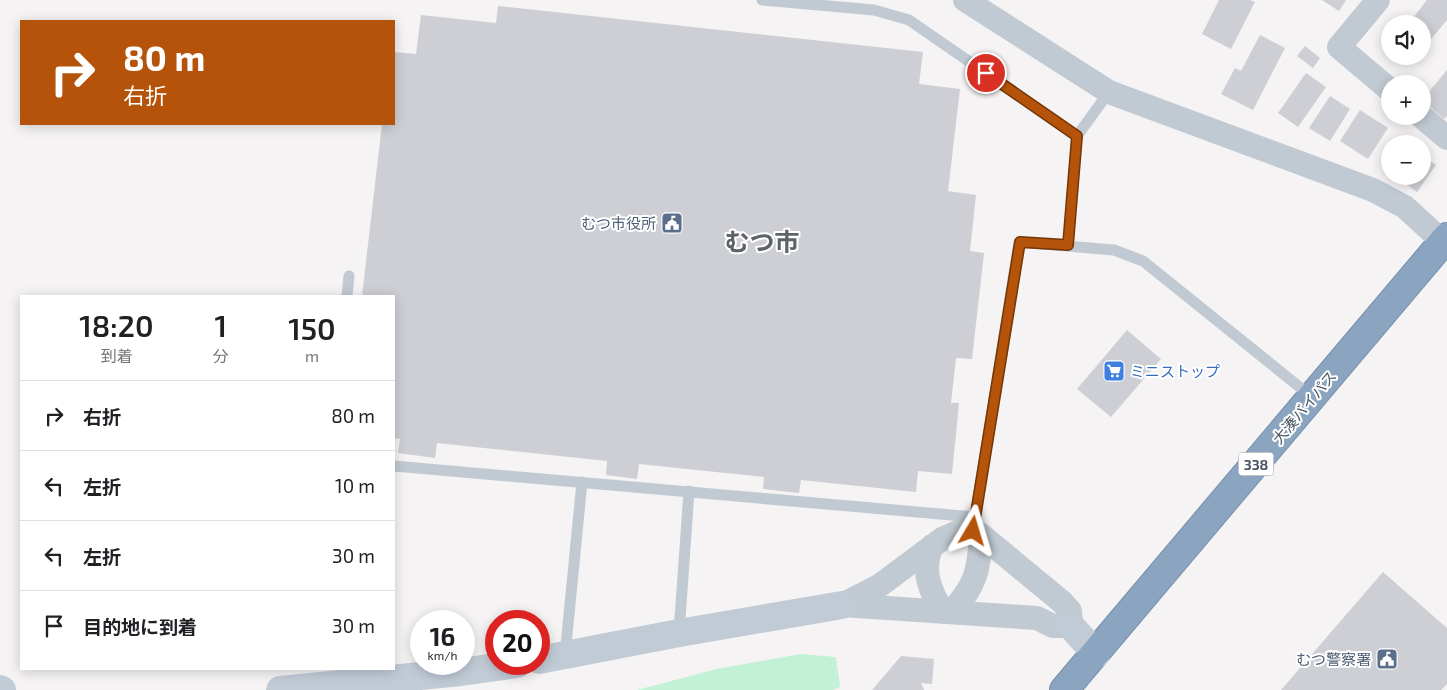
<!DOCTYPE html>
<html lang="ja">
<meta charset="utf-8">
<style>
body{margin:0;font-family:"Exo 2","Noto Sans JP",sans-serif;background:#f2f2f2;color:#202124;height:100vh;display:flex;flex-direction:column;font-size:19px;white-space:nowrap}
*{box-sizing:border-box;margin:0}
p{font-size:16px;color:#757577}
.icon{flex:none;width:28px;height:28px;fill:none;stroke:currentColor;stroke-width:2;stroke-linecap:round;stroke-linejoin:round}
.map{position:relative;flex:1;overflow:hidden}
.drawer{position:absolute;left:20px;top:295px;width:375px;height:375px;display:flex;flex-direction:column;background:#fff;border-radius:0px;box-shadow:0 2px 12px #0003}
.drawer>*{flex:none}
.top-card{position:absolute;left:20px;top:20px;width:375px;height:105px;border-radius:0px;box-shadow:0 2px 12px #0003;background:#b45309;color:#fff;overflow:hidden}
.fabs{position:absolute;left:1381px;top:15px;display:grid;gap:10px}
.fabs a{display:grid;place-items:center;width:50px;height:50px;border-radius:50%;background:#fff;box-shadow:0 2px 12px #0003;font-size:25px}
.speed{position:absolute;left:410px;top:610px;display:flex;gap:10px;font-size:25px;font-weight:700;text-align:center}
.speed>*{display:grid;place-content:center;width:65px;height:65px;border-radius:50%;background:#fff;box-shadow:0 2px 12px #0003;line-height:1}
.speed small{font-size:12px;font-weight:400}
.speed .limit{border:8px solid #d22;background:#fff;color:#111}
.pin{position:absolute;display:grid;place-items:center;width:42px;height:42px;color:#fff;margin:-21px;border:2px solid #fff;border-radius:50%;box-shadow:0 1px 5px #0007}
.me{position:absolute;width:55px;margin:-28px;rotate:7deg;stroke-linejoin:round;filter:drop-shadow(0 0 4px #0008)}
.turn{display:flex;align-items:center;gap:18px;height:105px;padding:0 20px;font-size:22px}
.turn .icon{width:65px;height:65px;stroke-width:2.5}
.turn b{display:block;font-size:35px;line-height:42px}
.eta{display:flex;justify-content:space-evenly;align-items:center;height:85px;text-align:center}
.eta b{font-size:30px;font-weight:600;line-height:35px}
ul{padding:0;list-style:none}
li{display:flex;align-items:center;gap:15px;height:70px;padding:0 20px;border-top:1px solid #e0e0e0}
li div{flex:1}
li b{display:block;font-size:19px}
li em{font-style:normal}
.map>svg:first-child{display:block}
.green{fill:#c3f1d5}
.building{fill:#cdcfd5}
.lines{fill:none;stroke-linecap:round;stroke-linejoin:round}
.highway-casing{stroke:#7690ad;stroke-width:30}
.lane{stroke:#c1cad2;stroke-width:11}
.street{stroke:#c1cad2;stroke-width:24}
.secondary{stroke:#c1cbd6;stroke-width:28}
.highway{stroke:#8ba5c1;stroke-width:28}
.route-casing{stroke:#753606;stroke-width:12}
.route{stroke:#b45309;stroke-width:9}
.labels{text-anchor:middle;dominant-baseline:central;stroke-width:4;stroke-linejoin:round;paint-order:stroke}
.shield{fill:#fff;stroke:#808990;stroke-width:1}
.shield-label{font-size:14px;font-weight:bold;fill:#4a5661}
.service-label{font-size:15px;fill:#4e5e75;stroke:#fff;text-anchor:end}
.shop-label{font-size:15px;fill:#366cbe;stroke:#fff;text-anchor:start}
.street-label{font-size:15px;fill:#4a5661;stroke:#fff}
.town-label{font-size:25px;font-weight:bold;fill:#5f6368;stroke:#fff}
</style>
<div class="map">
<svg width="1447" height="690" viewBox="0 0 1447 690">
<rect width="100%" height="100%" fill="#f5f3f3"/>
<path class="green" d="M801,654L836,657L840,687L833,690H637L717,669Z"/>
<path class="building" d="M1219,0H1250L1255,2L1231,49L1202,34Z
M1322,0H1346L1339,11Z
M1427,0H1447V20L1422,50V24H1408Z
M498,6L923,52L919,84L960,89L948,191L976,195L970,251L984,253L972,359L956,358L951,403H959L952,474L918,471L916,492L801,480L799,493L763,489L764,477L639,464L637,479L606,475L607,461L437,443L435,458L398,453L400,439L394,438V296H362L382,124H394V52L416,54L421,15L496,23Z
M1260,35L1285,48L1253,110L1221,94L1235,68L1241,71Z
M1305,46L1320,58L1313,68L1297,56Z
M1447,70V116L1444,119L1422,100Z
M1306,73L1326,87L1298,127L1278,113Z
M1330,96L1350,109L1330,141L1309,128Z
M1360,110L1388,128L1368,159L1340,141Z
M1422,156L1436,165L1417,192L1395,176H1422Z
M1127,330L1161,359L1111,417L1077,389Z
M1383,572L1447,628V684L1441,690H1281Z
M901,656L934,659L932,684L921,683L924,690H872Z"/>
<g class="lines">
<g class="highway-casing">
<path id="highway" d="M1064,690L1447,237"/>
</g>
<path class="lane" d="M762,0L874,10L909,20L1077,136
M1068,245L1077,136L1109,92
M347,296L349,276
M394,466L974,517
M973,531L1019,242L1114,250L1143,261L1312,397
M679,633L689,491
M565,655L582,482"/>
<path class="street" d="M965,0L1109,92L1373,190L1405,207L1443,242
M1378,0L1339,47L1390,90
M1421,116L1447,138
M973,531L981,535L1062,602L1070,611L1071,626H1053L1037,618L842,605L879,586L942,539L958,532Z
M932,546C921,570 930,592 943,612
M951,612C976,586 979,570 981,535"/>
<path class="secondary" d="M1071,626L1096,654
M539,660L679,633L842,605
M0,689L2,690
M280,690L461,672L517,664"/>
<use href="#highway" class="highway"/>
</g>
<g class="lines">
<g class="route-casing">
<path id="route" d="M973,531L1020,242L1068,245L1077,136L986,73"/>
</g>
<use href="#route" class="route"/>
</g>
<defs>
<g id="civic-square" transform="scale(1.125)"><rect x="-9" y="-9" width="18" height="18" rx="4" fill="#5c6f8a" stroke="#fff"/><path d="M-.6-6.5H3V-4.5H.6V-3L4-1V1h2V6H-6V1h2V-1L-.6-3ZM-1.2 2.5V6h2.4V2.5Z" fill="#fff"/></g>
<g id="supermarket-square" transform="scale(1.125)"><rect x="-9" y="-9" width="18" height="18" rx="4" fill="#3f7fe0" stroke="#fff"/><path d="M-6-5.5h2.5l.6 2H6L4.5 2H-2.5L-4.4-4H-6ZM-1.5 3.2a1.3 1.3 0 1 0 .1 0ZM3 3.2a1.3 1.3 0 1 0 .1 0Z" fill="#fff"/></g>
</defs>
<g fill-rule="evenodd">
<use href="#civic-square" x="672" y="223"/>
<use href="#supermarket-square" x="1114" y="371"/>
<use href="#civic-square" x="1387" y="659"/>
</g>
<g class="labels">
<rect class="shield" x="1238.5" y="452.5" width="35" height="23" rx="4"/>
<g class="shield-label">
<text x="1256" y="464">338</text>
</g>
<g class="service-label">
<text x="656" y="223">むつ市役所</text>
<text x="1371" y="659">むつ警察署</text>
</g>
<g class="shop-label">
<text x="1130" y="371">ミニストップ</text>
</g>
<g class="street-label">
<text transform="translate(1304 407) rotate(-50)">大湊バイパス</text>
</g>
<g class="town-label">
<text x="762" y="241">むつ市</text>
</g>
</g>
</svg>
<div class="fabs">
<a><svg class="icon" aria-label="sound" viewBox="0 0 24 24"><path d="M4 9h4l5-4v14l-5-4H4zM17 9q2 3 0 6"/></svg></a>
<a>+</a>
<a>−</a>
</div>
<div class="speed"><div>16<small>km/h</small></div><div class="limit">20</div></div>
<div class="pin" style="left:986px;top:73px;background:#d93025"><svg class="icon" aria-label="arrive" viewBox="0 0 24 24"><path d="M6 21V4h12l-3 4 3 4H6"/></svg></div>
<svg class="me" style="left:973px;top:531px" viewBox="-20 -20 40 40"><path d="M0-17L14 15 0 8-14 15z" fill="#b45309" stroke="#fff" stroke-width="4"/></svg>
<div class="top-card">
<div class="turn"><svg class="icon" aria-label="right" viewBox="0 0 24 24"><path d="M7 20v-9h11M14 6l5 5-5 5"/></svg><div><b>80 m</b>右折</div></div>
</div>
<section class="drawer">
<div class="eta">
<div><b>18:20</b><p>到着</p></div>
<div><b>1</b><p>分</p></div>
<div><b>150</b><p>m</p></div>
</div>
<ul>
<li><svg class="icon" aria-label="right" viewBox="0 0 24 24"><path d="M7 20v-9h11M14 6l5 5-5 5"/></svg><div><b>右折</b></div><em>80 m</em></li>
<li><svg class="icon" aria-label="left" viewBox="0 0 24 24"><path d="M17 20v-9H6M10 6l-5 5 5 5"/></svg><div><b>左折</b></div><em>10 m</em></li>
<li><svg class="icon" aria-label="left" viewBox="0 0 24 24"><path d="M17 20v-9H6M10 6l-5 5 5 5"/></svg><div><b>左折</b></div><em>30 m</em></li>
<li><svg class="icon" aria-label="arrive" viewBox="0 0 24 24"><path d="M6 21V4h12l-3 4 3 4H6"/></svg><div><b>目的地に到着</b></div><em>30 m</em></li>
</ul>
</section>
</div>
